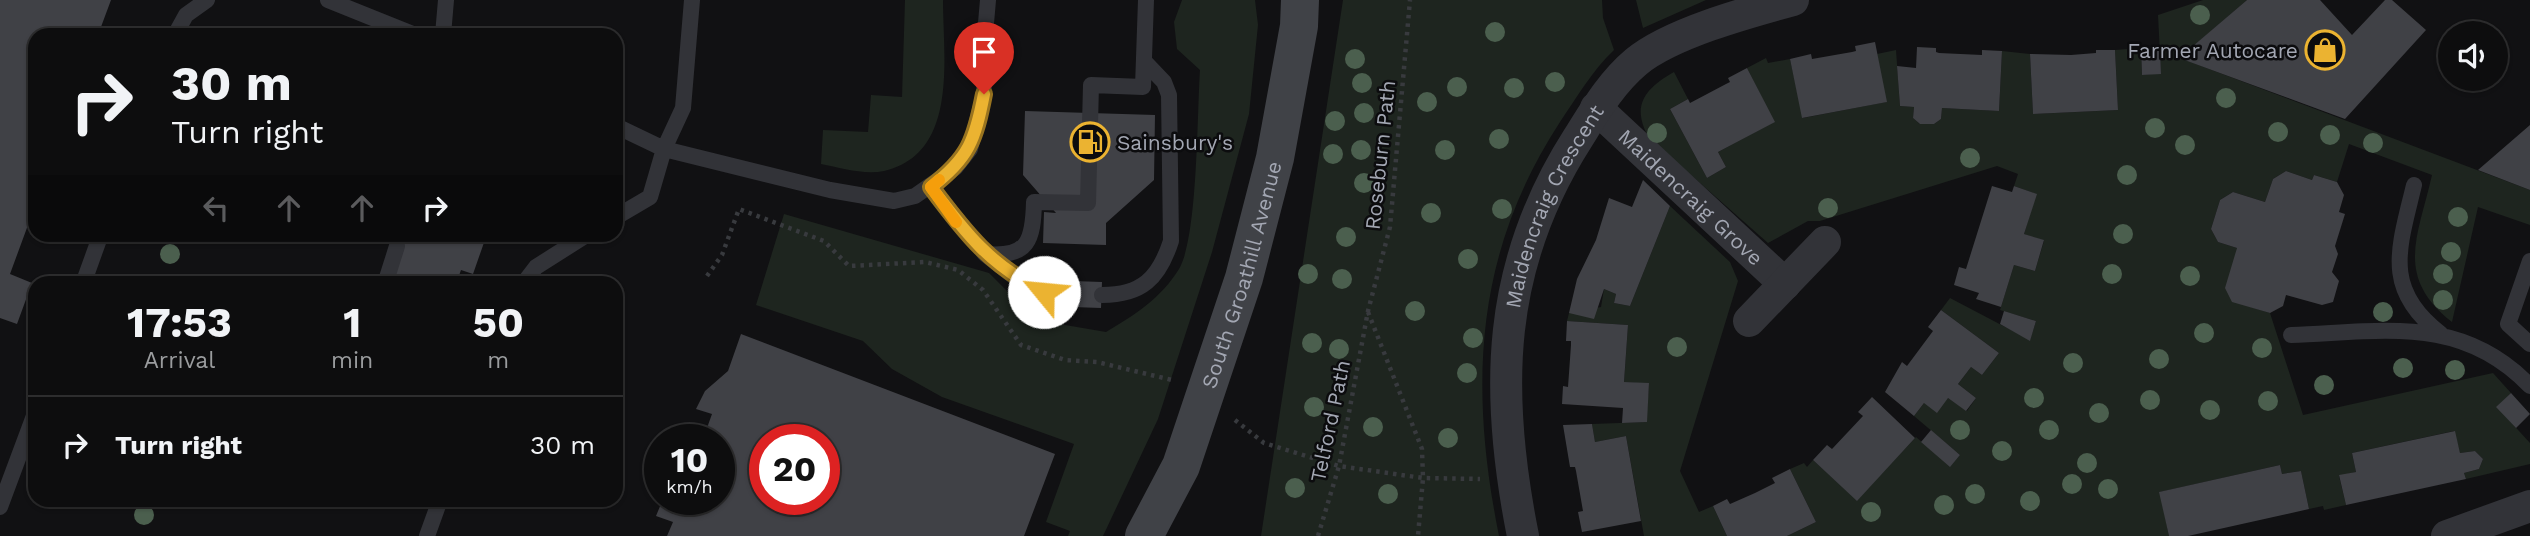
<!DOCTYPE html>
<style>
body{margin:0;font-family:"Work Sans",sans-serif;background:#1b1b1c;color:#f1f3f6;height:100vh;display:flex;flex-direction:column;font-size:26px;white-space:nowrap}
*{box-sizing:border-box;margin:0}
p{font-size:23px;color:#9a9c9e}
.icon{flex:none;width:38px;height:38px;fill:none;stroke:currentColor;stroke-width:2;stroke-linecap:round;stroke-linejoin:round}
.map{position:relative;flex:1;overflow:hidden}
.details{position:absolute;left:28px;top:276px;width:595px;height:231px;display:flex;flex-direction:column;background:#0d0d0e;border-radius:21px;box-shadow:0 2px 5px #0004,0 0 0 2px #2d2d2e}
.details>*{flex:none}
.top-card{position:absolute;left:28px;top:28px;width:595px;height:214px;border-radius:21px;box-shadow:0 2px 5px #0004,0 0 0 2px #2d2d2e;background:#0d0d0e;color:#f1f3f6;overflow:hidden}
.buttons{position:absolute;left:2438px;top:21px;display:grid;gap:14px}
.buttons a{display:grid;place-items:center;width:70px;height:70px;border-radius:50%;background:#0d0d0e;box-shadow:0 2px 5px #0004,0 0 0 2px #2d2d2e;font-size:35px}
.speed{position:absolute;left:644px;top:424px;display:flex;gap:14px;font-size:35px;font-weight:700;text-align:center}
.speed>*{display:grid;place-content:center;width:91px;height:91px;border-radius:50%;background:#0d0d0e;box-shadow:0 2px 5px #0004,0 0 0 2px #2d2d2e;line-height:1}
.speed small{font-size:18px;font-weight:400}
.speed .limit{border:10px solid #d22;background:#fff;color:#111}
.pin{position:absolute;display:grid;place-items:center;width:60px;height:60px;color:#fff;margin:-72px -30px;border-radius:50% 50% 50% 0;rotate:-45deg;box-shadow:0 0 7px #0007}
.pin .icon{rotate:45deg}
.me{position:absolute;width:77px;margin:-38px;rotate:298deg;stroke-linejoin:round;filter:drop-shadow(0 0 5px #0008)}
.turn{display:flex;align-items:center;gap:24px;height:147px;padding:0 28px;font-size:32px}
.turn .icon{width:91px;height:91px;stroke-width:2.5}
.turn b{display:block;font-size:49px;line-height:60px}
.lanes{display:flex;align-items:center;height:66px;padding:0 28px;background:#0003;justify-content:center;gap:35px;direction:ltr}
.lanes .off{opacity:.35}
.eta{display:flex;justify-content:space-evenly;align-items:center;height:119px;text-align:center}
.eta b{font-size:42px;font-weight:700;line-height:49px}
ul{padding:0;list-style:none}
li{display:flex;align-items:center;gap:21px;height:98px;padding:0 28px;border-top:2px solid #2d2d2e}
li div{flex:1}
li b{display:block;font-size:26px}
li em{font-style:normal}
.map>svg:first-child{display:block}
.green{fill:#1e251f}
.building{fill:#404146;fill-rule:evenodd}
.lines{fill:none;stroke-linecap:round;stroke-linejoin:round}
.path{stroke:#383a3e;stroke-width:4.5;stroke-dasharray:3.5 5;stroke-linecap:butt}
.lane{stroke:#323338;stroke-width:16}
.street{stroke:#323338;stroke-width:32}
.secondary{stroke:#404247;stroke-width:38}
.tree{fill:#4b5f4e}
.route-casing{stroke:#997420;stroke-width:18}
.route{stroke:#ebb331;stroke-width:12}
.slow{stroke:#f59e0b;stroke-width:12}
.labels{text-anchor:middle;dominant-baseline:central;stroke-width:5;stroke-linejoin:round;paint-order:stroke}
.poi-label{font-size:21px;fill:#a3a7b3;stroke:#0c0c0e;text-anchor:end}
.street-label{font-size:21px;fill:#a3a7b3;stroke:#0c0c0e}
</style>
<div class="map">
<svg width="2530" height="536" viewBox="0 0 2530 536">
<rect width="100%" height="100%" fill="#111113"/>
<path class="green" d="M905,0H943C943,58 959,154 884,171C864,175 841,168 821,164L823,130L868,132L871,95L902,97Z
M1182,0H1255L1258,25L1249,114L1212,252L1158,419L1103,536H1068L1070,531L1046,522L1074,444L942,397L892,369L863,341L756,305L784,214L989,273L1036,320L1106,332C1135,315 1161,298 1179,269C1198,237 1197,113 1200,70L1177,49L1174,22Z
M1343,0H1602L1603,18L1614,50C1592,71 1577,97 1560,122C1474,254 1469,386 1499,536H1261Z
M1636,0H1706L1643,28Z
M2203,0H2247L2180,58L2530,190V225L2478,207L2452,322C2394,276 2418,237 2432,175L2349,144L2337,182L2314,175L2312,180L2286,171L2273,179L2265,202L2233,192L2220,200L2211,229L2218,242L2237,248L2232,301L2270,313L2303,415L2493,373L2511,393L2497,407L2530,443V464L2466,479L2464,473L2479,469L2483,459L2475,451L2460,453L2454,431L2352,453L2356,472L2339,476L2346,505L2324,510L2323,506L2309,509L2301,471L2282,474L2280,465L2160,492L2169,536H1787L1816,522L1790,469L1804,463L1807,467L1813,460L1857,500L1916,437L1950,466L1960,455L1914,416L1924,403L1948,398L1967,411L1976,398L1958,384L1971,367L1982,375L1999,353L1941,310L1950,298L2030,340L2036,321L2000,310L2014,265L2035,271L2044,241L2024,234L2036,194L2014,186L2018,174L1997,166L1820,221H1808L1768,243L1649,138C1630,105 1646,88 1674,72L1688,99L1670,109L1707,178L1726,167L1718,152L1774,122L1747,68L1766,58L1768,63L1790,59L1803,118L1886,102L1877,54L1896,50L1900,106L1914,107L1913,118L1920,124H1934L1941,119L1942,108L1999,111L2002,51L2030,54L2033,114L2118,110L2115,50L2141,48L2142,75L2161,73L2158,15Z
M1670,206L1730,262L1738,281L1680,471L1699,512L1713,506L1727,536H1644L1626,436L1595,442L1592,424L1646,422L1649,384L1624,382L1628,325L1567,321L1569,313L1601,307L1604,289L1616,294L1614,303L1630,306Z"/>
<path class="building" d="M0,0H111L98,35H35V206L10,274L32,283L17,324L0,318Z
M2247,0H2320L2352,35L2385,0H2392L2426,30L2345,119L2179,58Z
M1875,42L1887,102L1802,118L1790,59L1811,54L1812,59L1852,52L1856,51L1855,46Z
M1917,47L1936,48V52L1939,53L1982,55V50L2002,51L1999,111L1942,108L1941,119L1934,124H1920L1913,118L1914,107L1900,106L1897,66L1916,68Z
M2160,47L2161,74L2142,75L2141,48Z
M2096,50H2115L2118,110L2033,114L2030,54L2071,55L2096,53Z
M1747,68L1775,122L1718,152L1726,167L1707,178L1670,109L1688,99L1690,103L1726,84L1730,82L1728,78Z
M1025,111L1155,115L1154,180L1106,223V245L1043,243L1044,212L1056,213L1023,175Z
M2530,125V190L2478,170Z
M2286,171L2312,180L2314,175L2337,182L2344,195L2339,212L2345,214L2335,246L2338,254L2332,272L2339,281L2333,302L2322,305L2286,295L2283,306L2270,313L2232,302L2225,288L2237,248L2218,242L2211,229L2220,200L2233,192L2265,202L2273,179Z
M1643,180L1670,206L1630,306L1614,303L1616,294L1604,289L1594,319L1569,313L1577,279L1596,240L1609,198L1632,207Z
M1992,186L2012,192L2014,186L2037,194L2024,234L2044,240L2035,271L2014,265L2001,307L1976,299L1979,293L1954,285L1959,267L1966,269Z
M388,234H487L473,274L461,270L456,284H405L393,279L404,249L386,242Z
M1044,280L1102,282L1101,308L1044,306Z
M1941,310L1999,353L1982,375L1971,367L1958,384L1976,398L1966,411L1948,398L1937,413L1924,403L1914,416L1885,392L1902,362L1907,366L1933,331L1928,327Z
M2004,311L2036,321L2030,341L2000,324Z
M1567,321L1628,325L1624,382L1649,383L1647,422L1622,423L1623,408L1562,404L1563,386L1568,387L1571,345V341H1566Z
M741,334L1055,454L1024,536H667L673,522L656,516L663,499H719V439H703L712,414L696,409L705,391L728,371ZM765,439H824V499H765Z
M2511,393L2530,414L2516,428L2496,407Z
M1872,397L1915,438L1857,501L1813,460L1827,445L1832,449L1863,416L1858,412Z
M1592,424L1595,442L1626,436L1641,521L1582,532L1578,512L1583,511L1576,471L1575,467H1570L1563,425Z
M1931,430L1960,455L1950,467L1921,442Z
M2455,431L2460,453L2475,451L2483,459L2479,469L2464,473L2466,479L2346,505L2339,475L2356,472L2352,453Z
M2280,465L2282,474L2301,471L2309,509L2188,536H2169L2159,492Z
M1790,469L1816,522L1787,536H1727L1713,506L1727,499L1730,504L1755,493L1775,483L1772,478Z"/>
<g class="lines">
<path class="path" d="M707,276L722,255L739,209L824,241L849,266L925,262L958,270L983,290L1021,345L1065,360L1097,362L1172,380
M1368,312L1422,449L1423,478L1418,536
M1235,420L1264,443L1339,466L1423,478L1480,479
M1318,536L1339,466L1368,311L1390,227L1410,0"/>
<path class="lane" d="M328,0L415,35
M175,35L186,15L207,0
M443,35L446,0
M616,126L664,149L830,190L894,201L915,196L955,168L970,149L984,94V46L988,0
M2414,185C2399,248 2382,289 2441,334
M931,187L985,254C1029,258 1033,240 1034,202L1088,203L1091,85L1143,87L1146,0
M616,217L650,197L664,149L683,108L692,0
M985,254L1017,279L1044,292
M2530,261L2508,324L2530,344
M83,284L101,234
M385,284L397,246
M523,284L536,267L588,234
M1102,295C1142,295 1159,278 1171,241L1169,95L1164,82L1144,61
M2291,335C2382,332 2461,314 2530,386
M0,507L35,413
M427,536L440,500"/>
<g class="street">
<path id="s1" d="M1596,108L1785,284"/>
<path d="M1749,321L1825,242"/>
<path id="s2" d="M1523,536C1494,391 1496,266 1578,138C1595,111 1611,83 1636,62C1671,33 1749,12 1793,0"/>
<path d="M2447,536L2530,506"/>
</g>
<path class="secondary" id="s3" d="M1144,536L1181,466L1244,278L1275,158L1299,26L1300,0"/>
</g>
<g class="tree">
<circle cx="2200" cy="15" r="10"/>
<circle cx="1495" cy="32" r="10"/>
<circle cx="1355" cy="59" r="10"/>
<circle cx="1555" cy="82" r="10"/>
<circle cx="1362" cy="83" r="10"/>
<circle cx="1457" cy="87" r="10"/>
<circle cx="1514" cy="88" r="10"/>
<circle cx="2226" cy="98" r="10"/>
<circle cx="1427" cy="102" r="10"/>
<circle cx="1364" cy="113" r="10"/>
<circle cx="1335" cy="121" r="10"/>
<circle cx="2155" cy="128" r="10"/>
<circle cx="2278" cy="132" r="10"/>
<circle cx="1657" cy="133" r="10"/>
<circle cx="2330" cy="135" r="10"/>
<circle cx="1499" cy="139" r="10"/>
<circle cx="2373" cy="143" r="10"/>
<circle cx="2185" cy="145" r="10"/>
<circle cx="1361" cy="150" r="10"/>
<circle cx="1445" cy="150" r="10"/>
<circle cx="1333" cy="154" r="10"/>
<circle cx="1970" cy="158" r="10"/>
<circle cx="2127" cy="175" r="10"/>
<circle cx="1364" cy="183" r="10"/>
<circle cx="1828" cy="208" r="10"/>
<circle cx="1502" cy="209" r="10"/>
<circle cx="1431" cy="213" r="10"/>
<circle cx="2458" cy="217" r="10"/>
<circle cx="2123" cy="234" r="10"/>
<circle cx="1346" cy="237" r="10"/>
<circle cx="2451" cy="252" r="10"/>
<circle cx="170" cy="254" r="10"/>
<circle cx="1468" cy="259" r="10"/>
<circle cx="1308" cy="274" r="10"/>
<circle cx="2112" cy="274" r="10"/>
<circle cx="2443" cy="274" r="10"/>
<circle cx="2190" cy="276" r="10"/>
<circle cx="1342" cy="279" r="10"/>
<circle cx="2443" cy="300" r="10"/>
<circle cx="1415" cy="311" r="10"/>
<circle cx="2383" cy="312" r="10"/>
<circle cx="2204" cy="333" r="10"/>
<circle cx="1473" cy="338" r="10"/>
<circle cx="1312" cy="343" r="10"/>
<circle cx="1677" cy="347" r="10"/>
<circle cx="2262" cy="348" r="10"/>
<circle cx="1339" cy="349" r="10"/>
<circle cx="2159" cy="359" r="10"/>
<circle cx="2073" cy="363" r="10"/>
<circle cx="2403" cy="368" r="10"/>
<circle cx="2455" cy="370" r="10"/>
<circle cx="1467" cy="373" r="10"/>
<circle cx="2324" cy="385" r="10"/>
<circle cx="2034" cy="398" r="10"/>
<circle cx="2150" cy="400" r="10"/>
<circle cx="2268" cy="401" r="10"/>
<circle cx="1314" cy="407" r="10"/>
<circle cx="2210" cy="410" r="10"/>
<circle cx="2099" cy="413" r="10"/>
<circle cx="1373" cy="427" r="10"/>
<circle cx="1960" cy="430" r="10"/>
<circle cx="2049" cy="430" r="10"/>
<circle cx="1448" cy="438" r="10"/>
<circle cx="2002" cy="451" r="10"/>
<circle cx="2087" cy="463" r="10"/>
<circle cx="2072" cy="484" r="10"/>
<circle cx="1295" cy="488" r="10"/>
<circle cx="2108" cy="489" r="10"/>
<circle cx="1388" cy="494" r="10"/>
<circle cx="1975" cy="494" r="10"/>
<circle cx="2030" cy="501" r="10"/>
<circle cx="1944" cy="505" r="10"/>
<circle cx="1871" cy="512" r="10"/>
<circle cx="144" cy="515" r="10"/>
</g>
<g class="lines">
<g class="route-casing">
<path id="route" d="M984,94C975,140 969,158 931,187C966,234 991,266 1044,292"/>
</g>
<use href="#route" class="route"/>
<path class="slow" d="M939,180L931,187L956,222"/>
</g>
<defs>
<g id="shop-ring" transform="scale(2.0125)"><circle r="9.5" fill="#0c0c0e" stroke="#ebb331" stroke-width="1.5"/><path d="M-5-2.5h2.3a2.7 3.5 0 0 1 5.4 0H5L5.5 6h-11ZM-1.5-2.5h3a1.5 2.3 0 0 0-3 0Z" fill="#ebb331"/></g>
<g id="fuel-ring" transform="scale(2.0125)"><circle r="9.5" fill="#0c0c0e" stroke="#ebb331" stroke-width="1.5"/><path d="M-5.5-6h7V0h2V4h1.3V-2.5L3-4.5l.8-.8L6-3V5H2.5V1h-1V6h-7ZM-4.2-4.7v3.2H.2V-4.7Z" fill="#ebb331"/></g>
</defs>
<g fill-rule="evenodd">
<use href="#shop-ring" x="2325" y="50"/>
<use href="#fuel-ring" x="1090" y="142"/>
</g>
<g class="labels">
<g class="poi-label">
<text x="2298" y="50">Farmer Autocare</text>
<text x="1117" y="142" text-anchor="start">Sainsbury's</text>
</g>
<g class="street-label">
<text transform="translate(1380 155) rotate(-84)">Roseburn Path</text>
<text stroke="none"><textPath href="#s1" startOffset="130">Maidencraig Grove</textPath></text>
<text stroke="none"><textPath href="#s2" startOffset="340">Maidencraig Crescent</textPath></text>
<text stroke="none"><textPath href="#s3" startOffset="280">South Groathill Avenue</textPath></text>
<text transform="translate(1330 421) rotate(-78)">Telford Path</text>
</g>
</g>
</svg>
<div class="buttons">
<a><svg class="icon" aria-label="sound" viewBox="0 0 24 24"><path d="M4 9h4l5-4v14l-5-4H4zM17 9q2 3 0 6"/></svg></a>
</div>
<div class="speed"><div>10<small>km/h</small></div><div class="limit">20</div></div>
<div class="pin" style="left:984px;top:94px;background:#d93025"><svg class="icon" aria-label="arrive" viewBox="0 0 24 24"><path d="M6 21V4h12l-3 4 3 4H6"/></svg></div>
<svg class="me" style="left:1044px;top:292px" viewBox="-20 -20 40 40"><circle r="19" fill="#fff"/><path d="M0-13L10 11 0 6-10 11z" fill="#ebb331"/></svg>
<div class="top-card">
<div class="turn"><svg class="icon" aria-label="right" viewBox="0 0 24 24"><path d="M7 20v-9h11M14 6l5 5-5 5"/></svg><div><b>30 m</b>Turn right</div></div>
<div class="lanes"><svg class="icon off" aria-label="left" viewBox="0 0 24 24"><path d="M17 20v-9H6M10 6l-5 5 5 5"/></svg><svg class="icon off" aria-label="ahead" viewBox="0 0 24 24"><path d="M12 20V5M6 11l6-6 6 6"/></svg><svg class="icon off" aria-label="ahead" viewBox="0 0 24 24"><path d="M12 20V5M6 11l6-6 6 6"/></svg><svg class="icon" aria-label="right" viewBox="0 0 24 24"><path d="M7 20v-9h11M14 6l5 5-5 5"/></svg></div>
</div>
<section class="details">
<div class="eta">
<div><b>17:53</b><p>Arrival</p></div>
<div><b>1</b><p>min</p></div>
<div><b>50</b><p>m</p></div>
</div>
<ul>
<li><svg class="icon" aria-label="right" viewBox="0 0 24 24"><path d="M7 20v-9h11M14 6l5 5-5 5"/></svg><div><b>Turn right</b></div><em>30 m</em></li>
</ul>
</section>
</div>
